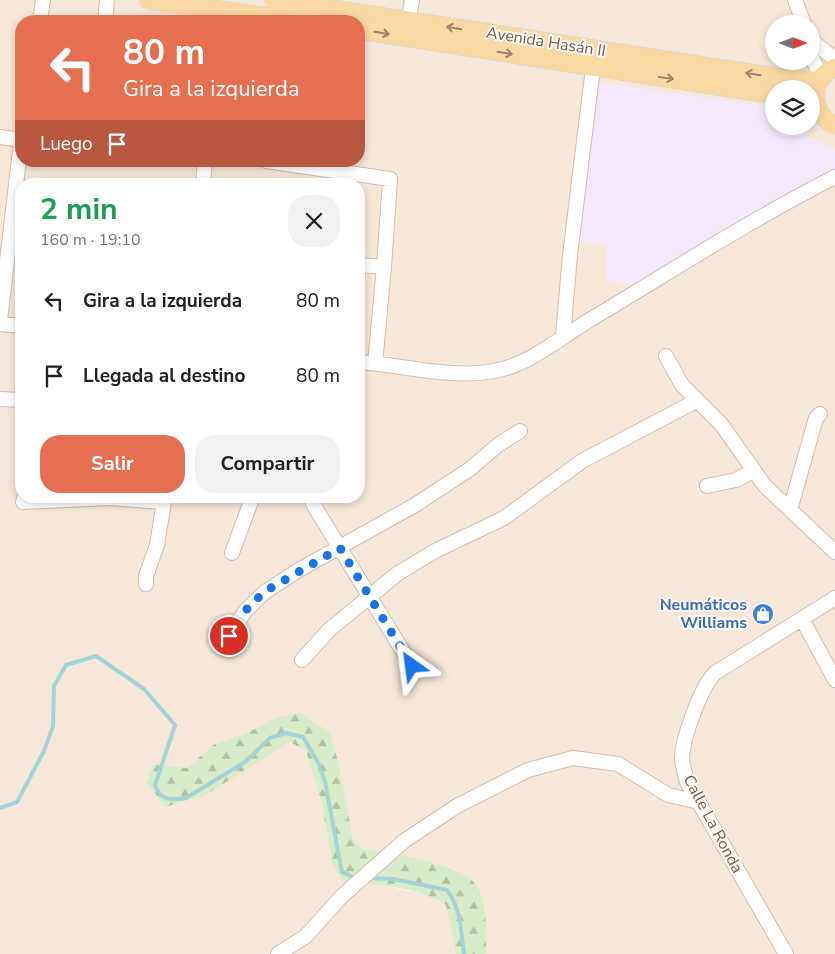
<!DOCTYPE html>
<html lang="es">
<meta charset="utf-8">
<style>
body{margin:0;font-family:"Nunito Sans",sans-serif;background:#f2f2f2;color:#202124;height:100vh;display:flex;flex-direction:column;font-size:19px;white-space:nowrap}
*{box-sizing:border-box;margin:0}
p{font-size:16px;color:#757577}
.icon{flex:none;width:28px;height:28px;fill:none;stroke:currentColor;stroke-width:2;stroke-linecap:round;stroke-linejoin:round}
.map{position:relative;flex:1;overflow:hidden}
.sheet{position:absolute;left:15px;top:178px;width:350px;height:325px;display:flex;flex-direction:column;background:#fff;border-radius:20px;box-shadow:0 2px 8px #0003}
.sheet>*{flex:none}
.banner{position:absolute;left:15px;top:15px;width:350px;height:152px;border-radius:20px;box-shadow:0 2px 8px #0003;background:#e76f51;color:#fff;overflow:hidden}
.needle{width:32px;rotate:90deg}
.controls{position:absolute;left:765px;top:15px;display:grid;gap:10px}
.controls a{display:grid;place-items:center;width:55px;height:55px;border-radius:50%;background:#fff;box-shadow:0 2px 8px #0003;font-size:25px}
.pin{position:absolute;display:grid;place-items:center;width:42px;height:42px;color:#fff;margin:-21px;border:2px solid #fff;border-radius:50%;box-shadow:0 1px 5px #0007}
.me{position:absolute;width:55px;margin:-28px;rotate:329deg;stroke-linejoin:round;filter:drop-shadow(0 0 4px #0008)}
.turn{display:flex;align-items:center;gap:18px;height:105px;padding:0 25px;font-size:22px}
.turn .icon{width:65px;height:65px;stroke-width:2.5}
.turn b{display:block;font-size:35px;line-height:42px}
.then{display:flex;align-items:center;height:48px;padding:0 25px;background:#0003;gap:10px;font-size:19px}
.round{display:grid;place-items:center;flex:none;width:52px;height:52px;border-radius:20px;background:#f2f2f2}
.summary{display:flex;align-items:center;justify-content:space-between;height:85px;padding:0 25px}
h1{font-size:30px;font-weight:700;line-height:38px;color:#1e9e55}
.button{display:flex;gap:10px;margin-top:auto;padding:10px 25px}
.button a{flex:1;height:58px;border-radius:20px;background:#e76f51;color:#fff;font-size:20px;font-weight:700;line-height:58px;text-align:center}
.button a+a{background:#f2f2f2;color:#202124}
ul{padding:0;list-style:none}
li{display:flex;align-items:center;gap:15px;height:75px;padding:0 25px}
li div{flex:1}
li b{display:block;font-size:19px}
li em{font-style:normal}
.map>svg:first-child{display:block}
.residential{fill:#f5e8da;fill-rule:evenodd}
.education{fill:#f3e8fa}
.forest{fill:url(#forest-firs)}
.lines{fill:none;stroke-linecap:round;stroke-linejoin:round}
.stream{stroke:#a5d3da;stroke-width:4}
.minor-casing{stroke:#d1beb0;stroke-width:16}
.major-casing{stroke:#dad1cd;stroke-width:19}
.minor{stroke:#fff;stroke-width:14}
.major{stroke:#fbd9a5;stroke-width:18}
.oneway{stroke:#a18267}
.route{stroke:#1a73e8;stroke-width:9;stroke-dasharray:0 16.2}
.labels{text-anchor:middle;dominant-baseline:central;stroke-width:4;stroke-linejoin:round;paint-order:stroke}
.street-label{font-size:16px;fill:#7a5c4d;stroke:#fffaf3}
.shop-label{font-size:16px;font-weight:bold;fill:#366cbe;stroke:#fffaf3;text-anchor:end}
</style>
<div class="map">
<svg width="835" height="954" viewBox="0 0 835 954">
<defs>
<pattern id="forest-firs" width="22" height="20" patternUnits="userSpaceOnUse" patternTransform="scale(1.25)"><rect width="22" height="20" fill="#d8ecc9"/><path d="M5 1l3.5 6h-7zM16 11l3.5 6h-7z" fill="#b4c2a5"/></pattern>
</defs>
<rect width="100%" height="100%" fill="#fdf6ec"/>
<path class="residential" d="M0,0H835V954H486V919L457,870L363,849L353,840L339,765L276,718L247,733L213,745L187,768L153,765L206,795L289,742L306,751L322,804L332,864L344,882L371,883L433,896L446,905L456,954H0ZM21,21H359V161H21ZM774,24H811V61H774ZM774,89H811V126H774ZM21,184H359V496H21Z"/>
<path class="education" d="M595,82L772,107L774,126H795L806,136L835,149V169L643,286L606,281V244L577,242Z"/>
<path class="forest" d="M300,713L330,732L339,765L353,840L363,849C390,854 463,863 477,886C488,904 486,934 486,954H456L446,905C418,887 377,884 344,882L332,864L322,804L306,751L290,742L206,795L165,807L147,782L153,764L187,768L213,745L247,733L276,718Z"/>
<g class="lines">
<path class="stream" d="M0,808L17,802L44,751L53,726L54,686L66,665L96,656L144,689L175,725L155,785C159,801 172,800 186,798L245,762L270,738L286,733L303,737L319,764L325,782L342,872L355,878
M367,878L393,879L447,890C461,908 461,932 464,954"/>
<g class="minor-casing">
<path id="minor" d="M795,0L804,24
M40,21L43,0
M105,21L107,0
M407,29L412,0
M811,40L835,59
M811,55L821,78
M0,137L21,140
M266,161L390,179L384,267
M203,184L205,161
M359,265L384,267L375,364
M0,320L21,142
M0,324L21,326
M563,336L570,255L593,68
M666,356L682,385L721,424L765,486L835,552
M359,362C402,365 451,379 494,371C530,365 562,336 593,318C673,270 752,219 835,177
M0,399L21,400
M707,486L736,480L753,471
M25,496L23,502L109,498L164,502
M313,504L412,666
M790,510L816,418L820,414
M232,553L253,496
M146,584V576L157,545L165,496
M802,619L835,680
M229,636L246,610L265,592L297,571L415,505L470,469L498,445L520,431
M302,660L329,630L397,574L435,551L504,518L582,461L696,401
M278,954L306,936L342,896L404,841L457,806L528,770L573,758L618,764L668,795L699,802
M786,954L687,782C685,774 683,767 682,759C682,739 701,687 715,673L835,598"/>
</g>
<g class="major-casing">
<path id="major" d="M149,0L297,21
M274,0L782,78L819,81
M359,30L774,95
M835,68C808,78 809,115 835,125"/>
</g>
<use href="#minor" class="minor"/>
<use href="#major" class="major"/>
</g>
<defs><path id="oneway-shaft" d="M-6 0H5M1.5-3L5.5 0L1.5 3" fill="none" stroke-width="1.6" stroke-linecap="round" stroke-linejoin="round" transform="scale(1.25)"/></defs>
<g class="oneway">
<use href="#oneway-shaft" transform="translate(454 28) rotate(-171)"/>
<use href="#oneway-shaft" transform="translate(382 33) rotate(9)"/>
<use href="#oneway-shaft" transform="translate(505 53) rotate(9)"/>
<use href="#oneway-shaft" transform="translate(753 74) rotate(-171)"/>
<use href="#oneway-shaft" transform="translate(666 78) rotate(8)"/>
</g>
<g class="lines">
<path class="route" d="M229,636L246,610L264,592L340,548L412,666"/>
</g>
<defs>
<g id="shop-disc" transform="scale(1.125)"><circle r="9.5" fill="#3f7fe0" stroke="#fffaf3"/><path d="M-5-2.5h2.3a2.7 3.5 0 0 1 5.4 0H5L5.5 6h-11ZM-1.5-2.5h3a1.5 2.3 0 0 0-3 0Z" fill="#fff"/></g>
</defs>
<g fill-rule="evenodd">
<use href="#shop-disc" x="763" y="614"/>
</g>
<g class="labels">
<g class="street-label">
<text transform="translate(546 42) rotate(9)">Avenida Hasán II</text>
<text transform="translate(713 824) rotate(62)">Calle La Ronda</text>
</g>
<g class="shop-label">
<text x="747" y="605">Neumáticos<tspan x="747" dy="18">Williams</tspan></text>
</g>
</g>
</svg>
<div class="controls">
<a><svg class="needle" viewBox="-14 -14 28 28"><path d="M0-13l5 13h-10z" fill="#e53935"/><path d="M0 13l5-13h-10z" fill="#757577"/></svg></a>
<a><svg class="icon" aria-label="layers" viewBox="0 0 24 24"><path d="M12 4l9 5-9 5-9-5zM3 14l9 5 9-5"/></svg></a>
</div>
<div class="pin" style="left:229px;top:636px;background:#d93025"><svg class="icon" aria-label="arrive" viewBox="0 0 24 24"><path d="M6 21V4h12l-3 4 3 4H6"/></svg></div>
<svg class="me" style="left:412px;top:666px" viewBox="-20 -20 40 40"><path d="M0-17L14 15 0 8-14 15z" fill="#1a73e8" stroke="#fff" stroke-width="4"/></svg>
<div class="banner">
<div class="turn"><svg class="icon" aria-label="left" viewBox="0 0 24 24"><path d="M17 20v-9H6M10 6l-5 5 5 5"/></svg><div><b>80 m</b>Gira a la izquierda</div></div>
<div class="then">Luego<svg class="icon" aria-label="arrive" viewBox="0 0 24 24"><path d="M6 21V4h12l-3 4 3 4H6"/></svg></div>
</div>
<section class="sheet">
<div class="summary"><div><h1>2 min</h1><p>160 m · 19:10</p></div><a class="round"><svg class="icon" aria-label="close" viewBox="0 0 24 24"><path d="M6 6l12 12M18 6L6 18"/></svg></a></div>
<ul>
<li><svg class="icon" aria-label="left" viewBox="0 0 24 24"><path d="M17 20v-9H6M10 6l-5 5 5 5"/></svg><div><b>Gira a la izquierda</b></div><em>80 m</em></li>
<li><svg class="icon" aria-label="arrive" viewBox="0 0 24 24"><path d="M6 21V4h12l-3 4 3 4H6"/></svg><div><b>Llegada al destino</b></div><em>80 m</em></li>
</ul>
<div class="button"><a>Salir</a><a>Compartir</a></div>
</section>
</div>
